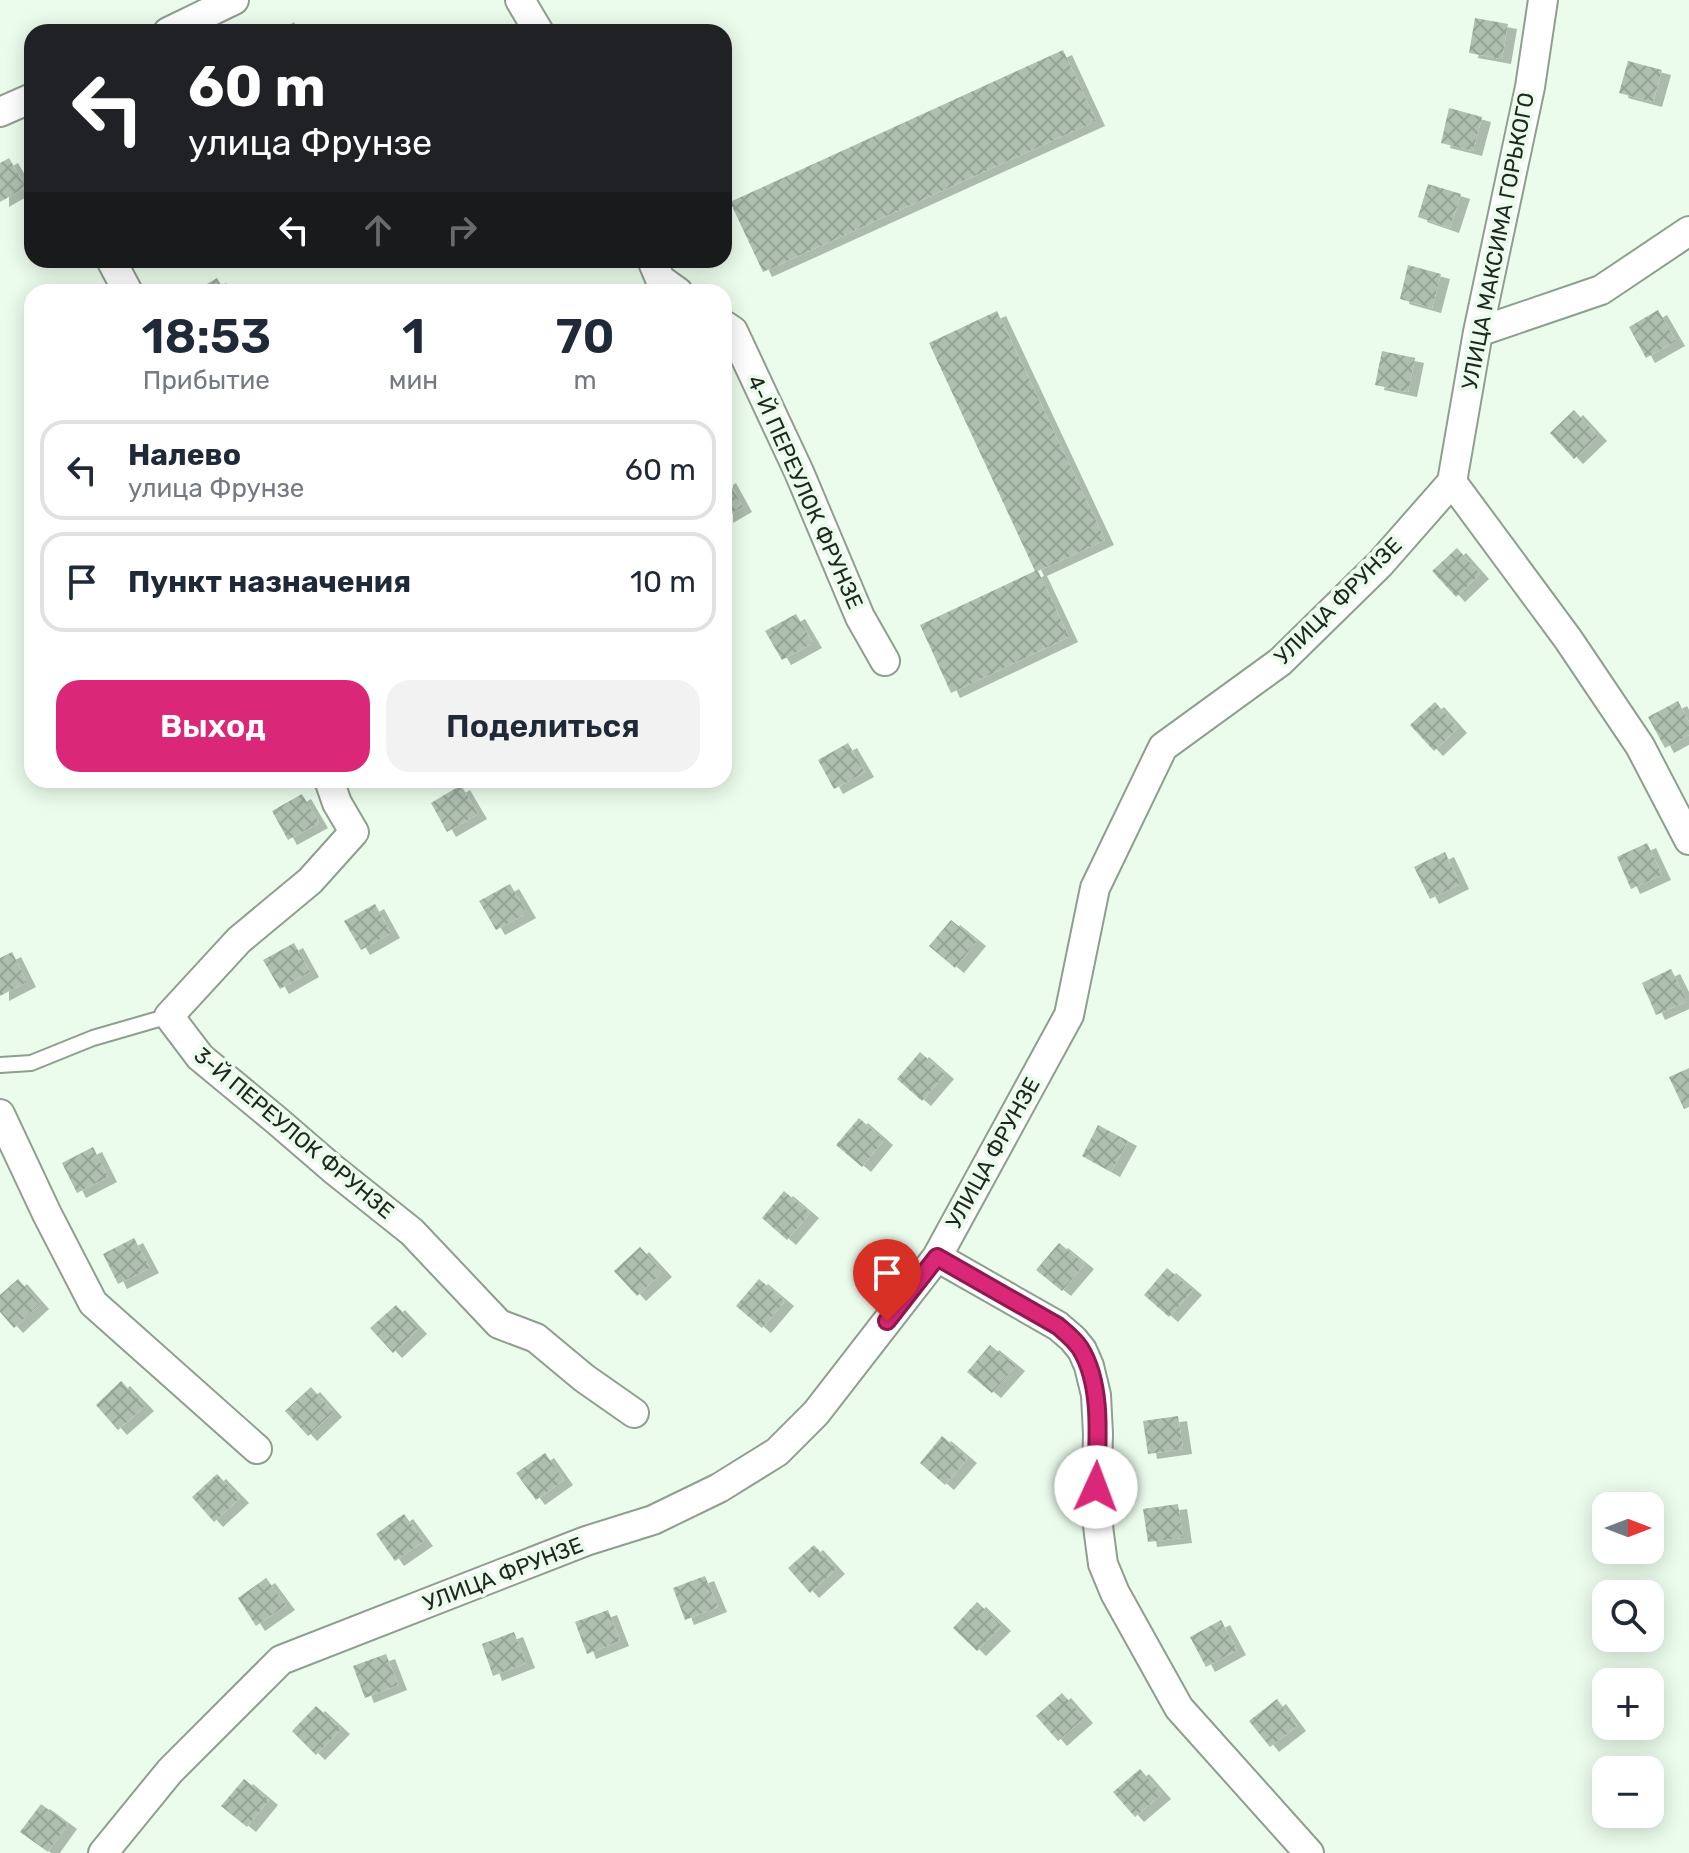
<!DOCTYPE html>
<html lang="ru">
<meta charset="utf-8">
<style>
body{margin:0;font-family:Rubik,sans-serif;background:#f2f2f3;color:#1f2937;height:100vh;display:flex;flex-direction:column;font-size:30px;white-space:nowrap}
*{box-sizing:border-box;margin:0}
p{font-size:26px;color:#747a83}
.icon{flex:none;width:44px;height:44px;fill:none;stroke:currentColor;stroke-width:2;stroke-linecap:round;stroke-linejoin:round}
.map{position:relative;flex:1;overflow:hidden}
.panel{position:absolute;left:24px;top:284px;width:708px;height:504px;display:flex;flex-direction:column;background:#fff;border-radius:24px;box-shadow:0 4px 20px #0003}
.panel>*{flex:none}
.guide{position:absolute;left:24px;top:24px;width:708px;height:244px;border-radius:24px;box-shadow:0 4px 20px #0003;background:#202124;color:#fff;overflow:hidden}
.needle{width:52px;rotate:90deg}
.buttons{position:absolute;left:1592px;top:1492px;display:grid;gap:16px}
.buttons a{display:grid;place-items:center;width:72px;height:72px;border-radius:16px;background:#fff;box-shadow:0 4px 20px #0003;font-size:40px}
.pin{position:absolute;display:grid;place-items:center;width:68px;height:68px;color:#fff;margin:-82px -34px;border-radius:50% 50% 50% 0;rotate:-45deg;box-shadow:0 0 8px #0007}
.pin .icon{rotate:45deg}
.me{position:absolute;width:88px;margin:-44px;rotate:2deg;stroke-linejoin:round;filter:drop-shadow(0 0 6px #0008)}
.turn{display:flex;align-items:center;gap:28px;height:168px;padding:0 32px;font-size:36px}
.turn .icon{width:104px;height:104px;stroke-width:2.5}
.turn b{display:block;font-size:56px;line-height:68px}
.lanes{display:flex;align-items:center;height:76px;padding:0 32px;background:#0003;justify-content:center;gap:40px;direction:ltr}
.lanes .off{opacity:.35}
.eta{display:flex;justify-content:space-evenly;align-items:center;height:136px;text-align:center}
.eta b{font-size:48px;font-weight:600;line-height:56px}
.cta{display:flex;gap:16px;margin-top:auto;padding:16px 32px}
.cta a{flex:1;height:92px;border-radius:24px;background:#db2777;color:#fff;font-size:32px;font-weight:600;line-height:92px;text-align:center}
.cta a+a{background:#f2f2f3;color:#1f2937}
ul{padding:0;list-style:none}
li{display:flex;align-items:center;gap:24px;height:100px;margin:0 16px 12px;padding:0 16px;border:4px solid #e0e1e3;border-radius:24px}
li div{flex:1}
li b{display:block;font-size:30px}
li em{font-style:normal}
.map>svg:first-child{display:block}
.building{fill:url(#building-cross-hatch);filter:url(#shadow)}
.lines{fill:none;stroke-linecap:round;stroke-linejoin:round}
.service-casing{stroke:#8e9e8f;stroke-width:18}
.minor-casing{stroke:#8e9e8f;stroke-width:32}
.service{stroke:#fff;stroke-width:14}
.minor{stroke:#fff;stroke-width:28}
.route-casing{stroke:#8e194d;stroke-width:20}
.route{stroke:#db2777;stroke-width:14}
.labels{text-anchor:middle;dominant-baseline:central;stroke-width:8;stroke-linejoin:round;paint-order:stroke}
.street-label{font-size:22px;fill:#1f251f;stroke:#ebfcec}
</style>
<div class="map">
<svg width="1689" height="1853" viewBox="0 0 1689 1853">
<defs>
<pattern id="building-cross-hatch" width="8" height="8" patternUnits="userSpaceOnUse" patternTransform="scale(2)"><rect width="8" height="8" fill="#aebfaf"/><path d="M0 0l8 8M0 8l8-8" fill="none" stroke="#95a496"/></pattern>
<filter id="shadow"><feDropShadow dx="9" dy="5" stdDeviation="0" flood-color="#0004"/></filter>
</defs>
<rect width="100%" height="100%" fill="#ebfcec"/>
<path class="building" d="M1475,18L1508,24L1502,59L1469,53Z
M294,22L299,32H276Z
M1063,50L1096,121L763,272L730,202Z
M1628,61L1662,70L1653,102L1619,93Z
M1449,108L1482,117L1473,151L1441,143Z
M9,158L26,187L0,202V163Z
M1428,184L1461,194L1450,228L1418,217Z
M1408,265L1441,274L1432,308L1400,299Z
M217,278L225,292H193Z
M1658,310L1676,341L1646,358L1629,327Z
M997,311L1105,540L1038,571L1069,637L951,693L920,625L1035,571L929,343Z
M1382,351L1415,358L1408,392L1375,385Z
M1574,410L1598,436L1574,459L1550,433Z
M727,478L743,507L724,518V480Z
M1457,548L1480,574L1456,597L1432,571Z
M796,614L813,643L782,660L765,631Z
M1678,701L1689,722V735L1665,748L1648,717Z
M1435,702L1458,728L1434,751L1410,725Z
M848,743L865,772L834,789L818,760Z
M461,785L478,814L447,832L431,803Z
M302,794L319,823L288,840L272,811Z
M1647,843L1662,875L1631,889L1617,857Z
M1445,852L1460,884L1430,899L1414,867Z
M510,884L527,913L496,930L479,901Z
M375,904L391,933L361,950L344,921Z
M951,920L977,941L955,968L929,946Z
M294,943L310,972L280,989L263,960Z
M12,952L27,982L0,996V958Z
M1671,969L1687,1001L1656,1015L1642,983Z
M920,1052L945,1074L922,1101L897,1079Z
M1689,1068V1107L1684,1109L1669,1077Z
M859,1118L884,1140L862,1167L836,1145Z
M1098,1125L1128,1141L1111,1172L1082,1156Z
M93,1147L108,1177L77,1193L62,1163Z
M784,1191L810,1213L787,1240L762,1218Z
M134,1238L150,1268L118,1284L103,1254Z
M1059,1243L1085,1264L1062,1291L1036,1270Z
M640,1247L663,1272L637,1296L614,1271Z
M1167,1268L1193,1290L1169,1317L1144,1295Z
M18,1279L40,1304L14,1328L0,1312V1295Z
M759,1279L785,1301L762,1328L736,1306Z
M396,1305L418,1329L393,1353L370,1328Z
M990,1345L1016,1366L992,1393L967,1372Z
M121,1381L145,1406L118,1430L96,1405Z
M311,1387L333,1412L308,1436L285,1411Z
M1178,1416L1183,1449L1148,1454L1143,1421Z
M942,1436L968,1458L945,1485L920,1463Z
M545,1453L564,1480L536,1500L516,1473Z
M217,1474L240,1498L214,1522L192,1497Z
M1178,1504L1183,1538L1148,1542L1143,1509Z
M404,1514L424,1541L395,1561L376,1534Z
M814,1545L836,1569L810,1593L788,1568Z
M705,1576L718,1607L685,1620L673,1588Z
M266,1578L286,1605L256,1626L238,1598Z
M977,1602L1002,1626L977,1651L953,1628Z
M608,1610L620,1641L587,1654L575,1622Z
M1221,1620L1237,1650L1206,1667L1190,1637Z
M514,1632L526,1663L493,1676L482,1644Z
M386,1654L398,1685L365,1698L353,1666Z
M1062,1693L1084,1718L1058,1741L1036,1716Z
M1277,1699L1297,1726L1270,1747L1249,1721Z
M316,1706L341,1729L316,1755L292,1731Z
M1140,1769L1162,1794L1135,1817L1113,1792Z
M244,1779L269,1800L247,1827L221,1806Z
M41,1804L68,1824L48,1852L20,1832Z"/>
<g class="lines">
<g class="service-casing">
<path id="service" d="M0,1065L31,1063L93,1038L169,1016"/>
</g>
<g class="minor-casing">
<path id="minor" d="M520,0L539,32
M168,32L234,0
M0,112L32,98
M111,260L128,292
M652,260L660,279L678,292
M724,325L733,331L799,472L860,617L885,661
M1478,332L1601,290L1689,231
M1452,482L1478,332L1530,87L1543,0
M1452,482L1568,639L1640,746L1689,840
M329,780L337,803L354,832L310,881L239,940L169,1016L200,1057L275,1119L333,1169L412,1232L499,1324L536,1338L584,1378L634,1413
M0,1114L47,1214L93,1303L257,1449
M937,1257L1058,1326L1073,1339L1082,1350L1089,1366L1096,1395L1098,1434L1096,1507L1099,1534L1103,1564L1115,1593L1179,1708L1309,1853
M103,1853L170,1771L281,1660L586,1541L653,1520L719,1488L777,1452L816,1413L937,1257L1069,1015L1095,888L1163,747L1280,662L1380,564L1452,482"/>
</g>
<use href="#service" class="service"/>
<use href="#minor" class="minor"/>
</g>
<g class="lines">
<g class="route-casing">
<path id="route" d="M887,1321L937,1257L1058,1326C1066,1333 1074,1339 1080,1348C1104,1386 1097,1445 1096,1487"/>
</g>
<use href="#route" class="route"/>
</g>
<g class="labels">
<g class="street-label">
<text transform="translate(1498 241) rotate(-79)">УЛИЦА МАКСИМА ГОРЬКОГО</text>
<text transform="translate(805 492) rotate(66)">4-Й ПЕРЕУЛОК ФРУНЗЕ</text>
<text transform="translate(1338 601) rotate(-45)">УЛИЦА ФРУНЗЕ</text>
<text transform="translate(294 1133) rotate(40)">3-Й ПЕРЕУЛОК ФРУНЗЕ</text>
<text transform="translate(993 1153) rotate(-61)">УЛИЦА ФРУНЗЕ</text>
<text transform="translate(503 1574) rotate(-21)">УЛИЦА ФРУНЗЕ</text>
</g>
</g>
</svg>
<div class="buttons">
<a><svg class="needle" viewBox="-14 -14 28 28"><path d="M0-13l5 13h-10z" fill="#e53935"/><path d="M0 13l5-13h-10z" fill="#747a83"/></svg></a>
<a><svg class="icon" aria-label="search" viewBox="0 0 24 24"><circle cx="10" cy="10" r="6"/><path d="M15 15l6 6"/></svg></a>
<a>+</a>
<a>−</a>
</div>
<div class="pin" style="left:887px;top:1321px;background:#d93025"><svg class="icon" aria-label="arrive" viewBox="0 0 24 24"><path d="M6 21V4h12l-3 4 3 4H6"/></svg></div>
<svg class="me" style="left:1096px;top:1487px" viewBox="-20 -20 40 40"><circle r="19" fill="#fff"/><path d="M0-13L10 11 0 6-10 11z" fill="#db2777"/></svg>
<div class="guide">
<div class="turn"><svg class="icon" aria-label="left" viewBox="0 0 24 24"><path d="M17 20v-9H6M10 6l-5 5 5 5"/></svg><div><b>60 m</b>улица Фрунзе</div></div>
<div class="lanes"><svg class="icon" aria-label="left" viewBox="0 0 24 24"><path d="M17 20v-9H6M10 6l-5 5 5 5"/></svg><svg class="icon off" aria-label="ahead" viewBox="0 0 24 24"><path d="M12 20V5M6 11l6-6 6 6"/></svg><svg class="icon off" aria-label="right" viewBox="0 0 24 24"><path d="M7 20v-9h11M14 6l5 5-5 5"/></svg></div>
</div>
<section class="panel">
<div class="eta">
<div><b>18:53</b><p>Прибытие</p></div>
<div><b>1</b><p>мин</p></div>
<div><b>70</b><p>m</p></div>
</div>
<ul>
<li><svg class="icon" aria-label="left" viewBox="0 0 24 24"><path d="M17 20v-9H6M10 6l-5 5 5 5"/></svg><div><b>Налево</b><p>улица Фрунзе</p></div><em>60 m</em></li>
<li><svg class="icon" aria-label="arrive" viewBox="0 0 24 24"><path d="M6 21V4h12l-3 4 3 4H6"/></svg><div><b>Пункт назначения</b></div><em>10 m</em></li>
</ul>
<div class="cta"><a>Выход</a><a>Поделиться</a></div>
</section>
</div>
